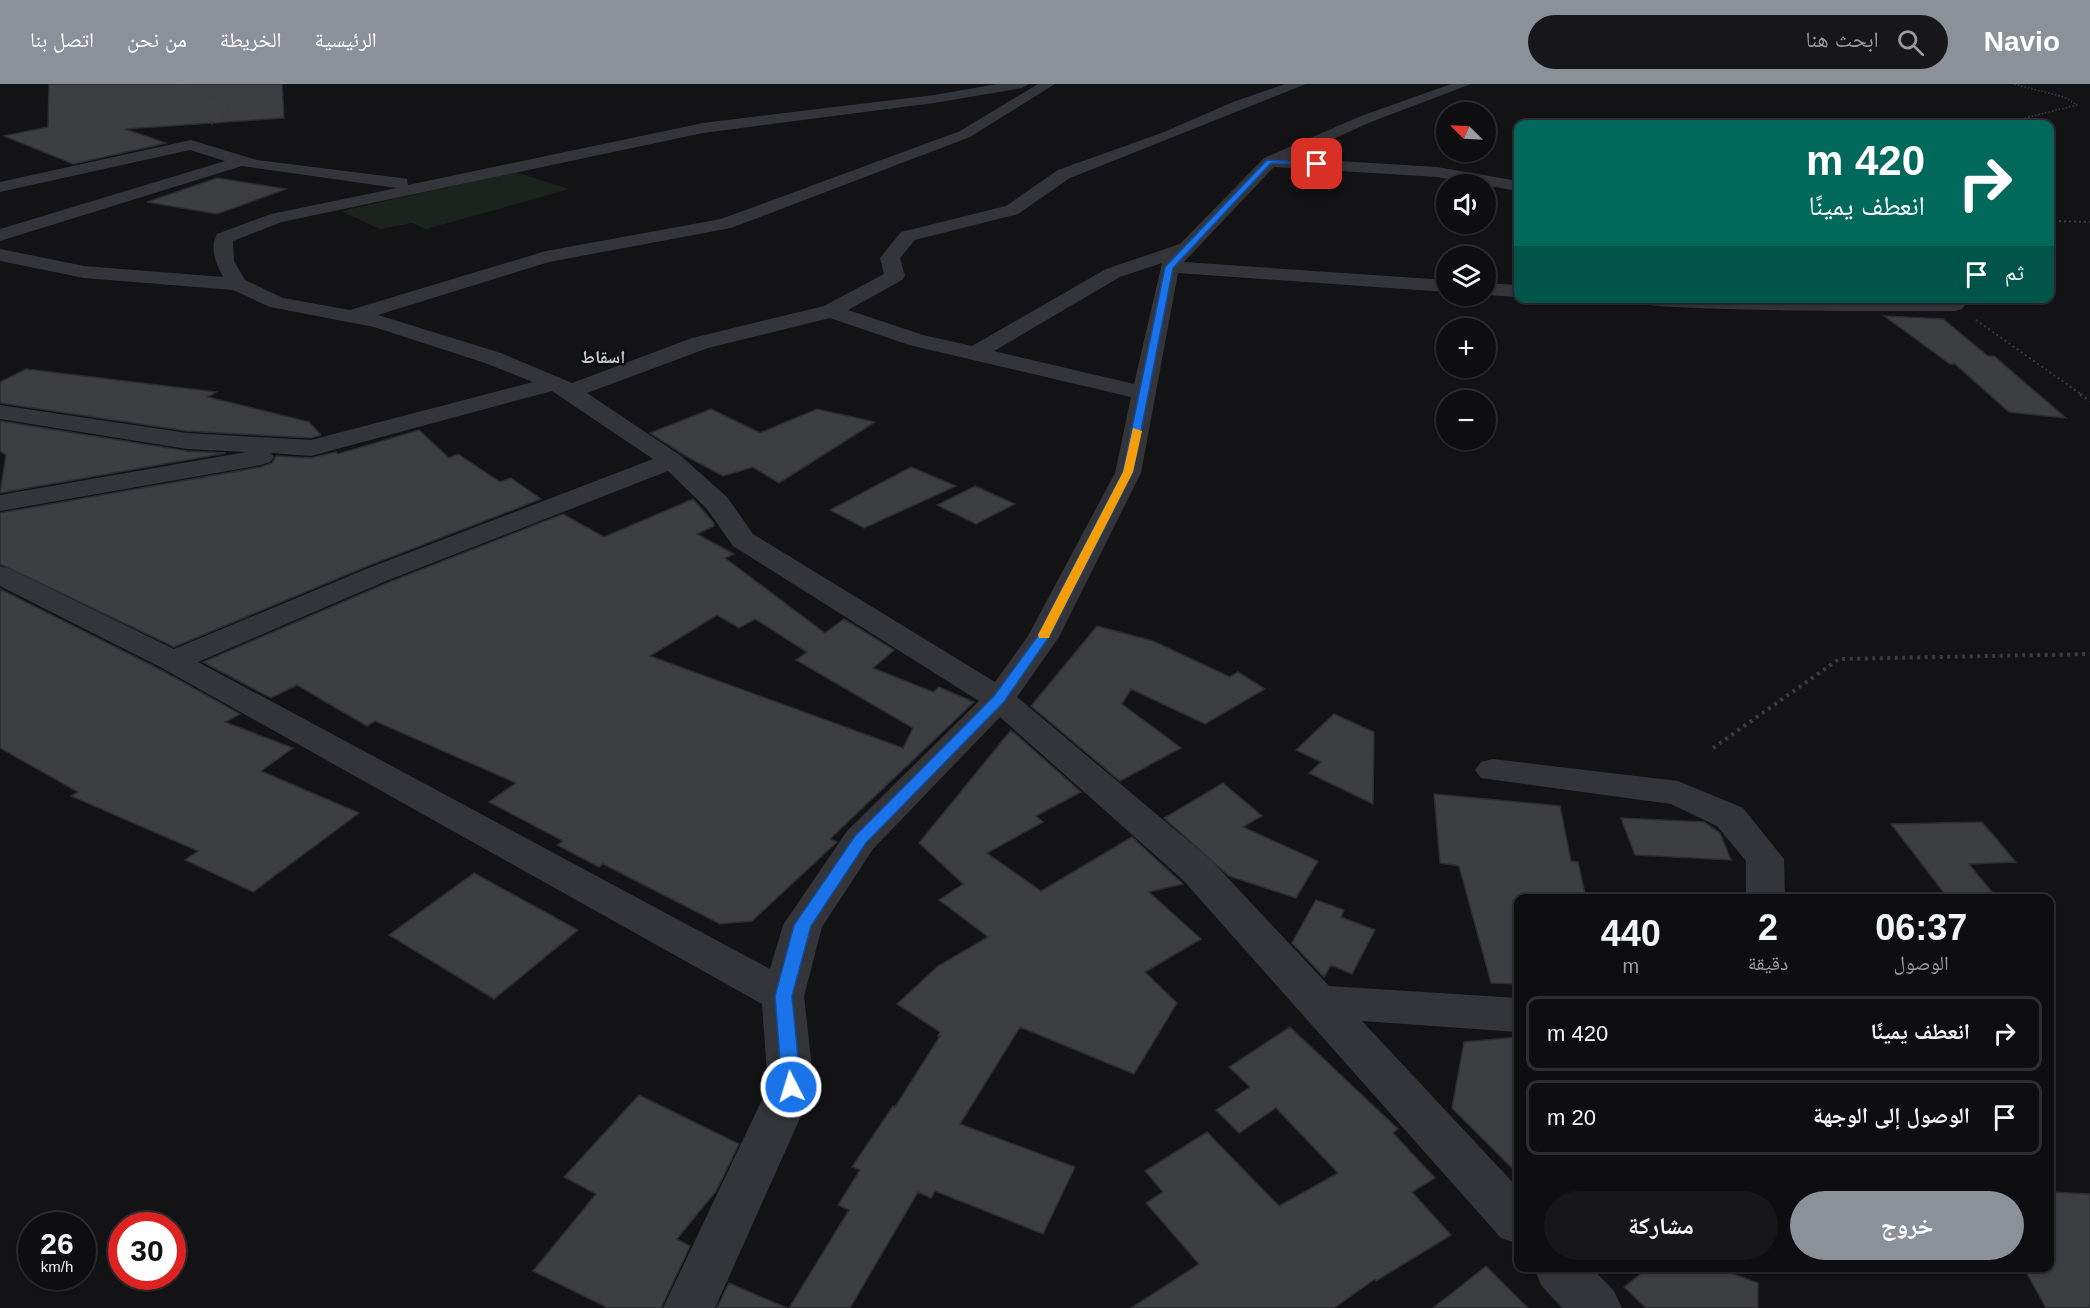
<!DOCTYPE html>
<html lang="ar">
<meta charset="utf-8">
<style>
body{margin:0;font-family:Arial,"Noto Naskh Arabic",sans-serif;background:#171719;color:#f1f3f6;direction:rtl;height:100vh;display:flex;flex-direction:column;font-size:22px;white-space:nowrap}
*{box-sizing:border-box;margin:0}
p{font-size:20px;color:#9b9c9f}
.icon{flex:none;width:33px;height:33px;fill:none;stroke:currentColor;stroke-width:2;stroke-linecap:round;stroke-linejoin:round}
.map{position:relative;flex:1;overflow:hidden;direction:ltr}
.panel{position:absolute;left:1514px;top:810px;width:540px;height:378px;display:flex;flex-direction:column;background:#0e0e10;border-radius:12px;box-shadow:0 2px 4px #0004,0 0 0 2px #2e2e30;direction:rtl}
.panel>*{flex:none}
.banner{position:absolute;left:1514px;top:36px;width:540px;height:183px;border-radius:12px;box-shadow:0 2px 4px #0004,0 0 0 2px #2e2e30;direction:rtl;background:#00695c;color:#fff;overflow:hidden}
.needle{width:39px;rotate:294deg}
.tools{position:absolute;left:1436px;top:18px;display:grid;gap:12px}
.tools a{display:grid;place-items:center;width:60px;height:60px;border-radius:50%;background:#0e0e10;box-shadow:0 2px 4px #0004,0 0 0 2px #2e2e30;font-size:30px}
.speed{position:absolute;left:18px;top:1128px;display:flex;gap:12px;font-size:30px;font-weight:700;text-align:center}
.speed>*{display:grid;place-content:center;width:78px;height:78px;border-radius:50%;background:#0e0e10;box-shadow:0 2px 4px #0004,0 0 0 2px #2e2e30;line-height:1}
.speed small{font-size:15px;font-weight:400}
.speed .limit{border:9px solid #d22;background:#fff;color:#111}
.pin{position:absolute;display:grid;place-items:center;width:51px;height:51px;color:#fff;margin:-26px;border-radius:12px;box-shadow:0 3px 9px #0006}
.me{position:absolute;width:66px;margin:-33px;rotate:355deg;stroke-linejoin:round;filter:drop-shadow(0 0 4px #0008)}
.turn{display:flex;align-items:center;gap:21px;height:126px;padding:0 30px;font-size:27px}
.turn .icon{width:78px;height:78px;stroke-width:2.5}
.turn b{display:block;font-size:42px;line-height:51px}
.then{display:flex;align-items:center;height:57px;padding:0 30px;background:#0003;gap:12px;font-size:22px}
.eta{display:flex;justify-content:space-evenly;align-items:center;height:102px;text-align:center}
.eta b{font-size:36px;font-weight:700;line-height:42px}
.button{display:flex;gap:12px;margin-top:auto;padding:12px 30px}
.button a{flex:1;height:69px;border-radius:36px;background:#8c9099;color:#fff;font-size:24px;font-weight:700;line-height:69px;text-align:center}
.button a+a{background:#171719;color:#f1f3f6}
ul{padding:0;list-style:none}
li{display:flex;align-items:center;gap:18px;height:75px;margin:0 12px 9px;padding:0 18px;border:3px solid #2e2e30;border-radius:12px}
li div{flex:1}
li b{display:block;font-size:22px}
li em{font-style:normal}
header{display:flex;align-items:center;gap:36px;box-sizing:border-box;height:84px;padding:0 30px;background:#8c9099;color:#fff}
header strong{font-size:28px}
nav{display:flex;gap:33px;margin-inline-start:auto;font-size:21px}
.search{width:420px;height:54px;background:#171719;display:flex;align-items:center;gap:15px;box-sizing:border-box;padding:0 21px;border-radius:33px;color:#9b9c9f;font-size:22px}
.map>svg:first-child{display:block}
.green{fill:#1b231c}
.building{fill:#3d3e42;stroke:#2d2d31;stroke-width:1.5;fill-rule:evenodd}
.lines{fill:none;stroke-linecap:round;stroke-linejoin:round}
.path-far3{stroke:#3a3c41;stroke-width:1.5;stroke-dasharray:1.5 2;stroke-linecap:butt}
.path-far2{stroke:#3a3c41;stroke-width:2;stroke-dasharray:2 3;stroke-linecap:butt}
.path-far1{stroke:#3a3c41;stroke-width:3;stroke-dasharray:2 4;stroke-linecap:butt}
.path{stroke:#3a3c41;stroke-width:4;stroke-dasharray:3 4.5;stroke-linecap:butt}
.minor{fill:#34353a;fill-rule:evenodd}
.route{fill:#1a73e8;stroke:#114b97;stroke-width:1.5}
.slow{fill:#f59e0b}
.labels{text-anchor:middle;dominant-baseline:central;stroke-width:5;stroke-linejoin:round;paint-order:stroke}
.far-quarter-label{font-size:18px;font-weight:bold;fill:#c6c9d2;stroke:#0e0e10}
</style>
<header>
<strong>Navio</strong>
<div class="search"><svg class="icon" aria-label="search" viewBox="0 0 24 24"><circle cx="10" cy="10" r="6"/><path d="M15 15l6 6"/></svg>ابحث هنا</div>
<nav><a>الرئيسية</a><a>الخريطة</a><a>من نحن</a><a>اتصل بنا</a></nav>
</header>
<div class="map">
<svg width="2090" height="1224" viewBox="0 0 2090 1224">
<rect width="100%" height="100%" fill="#131315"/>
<path class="green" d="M514,88L570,105L426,145L412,139L380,145L341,127Z"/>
<path class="building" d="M49,0H282L284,34L125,45L166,59L73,80L4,52L48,43Z
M217,94L286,105L217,130L147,118Z
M1884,232L1943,235L1988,272H1994L2066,334L2009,328L1955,280H1950Z
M26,285L216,308L208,313L309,338L321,351L311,354L187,347L0,319V298Z
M711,325L760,349L817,325L875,338L779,399L753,383L723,392L684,371L650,349Z
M0,337L187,367L226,369L0,409L6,371L0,367Z
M419,346L449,374L458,370L500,398L511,394L541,415L365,483L174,563L0,480V429L261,383L272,379L276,372L311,374L336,368L338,370Z
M911,383L956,402L864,444L830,426Z
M975,402L1015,420L976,440L937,421Z
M693,415L714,439V442L697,450L734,470L725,474L825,549L844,535L894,566L873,584L933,608L939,603L974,618L830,755L837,758L752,837L720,840L603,780L599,783L557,761L563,757L489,718L516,699L375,637L367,642L297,601L271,614L203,578L387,499L563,430L604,453ZM717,531L739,544L755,535L807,568L796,576L913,644L903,664L650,572Z
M0,505L161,586L240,630L225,638L293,664L261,687L359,729L253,808L185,776L198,767L71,712L78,708L0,664Z
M1097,542L1153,557L1230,593L1238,588L1265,605L1205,640L1131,605L1122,620L1181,664L1120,697L1031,622Z
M1334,630L1374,648L1373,720L1309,689L1321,678L1296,666Z
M1011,646L1081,708L1036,732L1043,738L987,769L1041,807L1132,753L1183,800L1149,808L1201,855L1145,888L1177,919L1134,990L1020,943L960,1040L1075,1083L1043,1150L935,1107L931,1114L918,1108L850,1224H789L849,1126L838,1121L860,1086L852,1083L893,1022L895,1023L940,952H938L940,948L897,920L938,882L988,853L939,816L963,800L919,759Z
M1223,699L1262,732L1243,743L1318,777L1296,814L1229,792L1164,734Z
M1434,710L1560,722L1571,777L1578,778L1586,814H1518V900L1491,899L1459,782L1440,779Z
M1621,734L1704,738L1720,749L1731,776L1635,771Z
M1982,738L2016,778L1969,780L1997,814H1948L1891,740Z
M474,789L578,846L494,915L389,851Z
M1316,816L1344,826L1341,833L1375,846L1352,890L1331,881L1324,893L1292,859Z
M1290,943L1398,1045L1393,1049L1435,1094L1412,1108L1451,1151L1376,1197L1375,1195L1334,1224H1131L1199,1180L1146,1119L1163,1108L1145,1087L1207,1048L1279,1122L1338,1089L1276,1024L1239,1049L1216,1026L1250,1003L1229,983Z
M1518,953V1090L1452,1024L1464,958Z
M639,1011L739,1060L716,1107L677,1155L690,1162L661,1224H608L533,1187L596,1110L564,1093Z
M2049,1108L2090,1110V1224H2046L2024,1184H2049Z
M1486,1182L1528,1224H1433L1471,1194Z
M1648,1184H1718L1758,1199V1224H1646L1624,1203Z
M729,1199L787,1224H717Z"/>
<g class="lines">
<path class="path-far3" d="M180,0L230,21L222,35L210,41
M2001,40L2077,21L2064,13L2013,0"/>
<path class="path-far2" d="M2049,137L2090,138
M1976,236L2082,311"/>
<path class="path-far1" d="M2080,310L2090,317"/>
<path class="path" d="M1713,664L1839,575L2090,570"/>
<path class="minor" d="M997,0H1029L1022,4L934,19L703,49L282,138L233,157L234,177L245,196L283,214L350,226L546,167L721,135L960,47L1038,0H1055L970,53L731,144L549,178L378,231L501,269L572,299L692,254L824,222L884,190L880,174L901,148L1006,122L1058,86L1164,48L1233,18L1285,0H1306L1070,94L1018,130L915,156L900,174L905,192L902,196L848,226L923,251L972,262L1106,185L1180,160L1264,74L1361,32L1451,0H1471L1371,38L1290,74L1437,83L1518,97V107L1437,93L1274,83L1184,178L1446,196V208L1178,189L1141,389L1059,553L1017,613L1211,776L1329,902L1518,914V948L1362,937L1518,1104V1160L1501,1154L1183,796L1000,633L873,765L822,843L804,912L814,1003L715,1224H663L768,1003L762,920L162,584L0,502V482L10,485L174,565L366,485L653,375L552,307L311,372L271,369L274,373L270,378L261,381L0,427V411L246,368L187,365L0,335V321L187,349L311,356L533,298L485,279L374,243L270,223L233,206L84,194L0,177V165L84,182L223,193C216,180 209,163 217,150L271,130L397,104L242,82L0,157V145L225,77L190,66L0,108V98L191,56L257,76L401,94L407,95L408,101L703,39L934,11ZM1162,179L1134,300L994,267L1120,193ZM830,234L909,261L1131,313L1115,389L1028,552L995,598L753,450L727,413L681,372L587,309L708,264ZM668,387L707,425L733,462L979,617L847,747L783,841L770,885L198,578L386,497Z
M1485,199L1518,201V213L1485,211Z
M1612,214L1955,215L1962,217L1965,221L1962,225L1955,227C1916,227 1622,229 1612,214Z
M1493,675L1678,697L1743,724L1784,775L1785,814H1746V777L1717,742L1671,720L1481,694L1475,686L1481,678Z
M1534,1184H1592L1614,1207L1622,1224H1562L1541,1201Z"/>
</g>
<path class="route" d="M1267,76L1321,80L1271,79L1173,184L1133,388L1049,553L1004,618L866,759L811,842L792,912L801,1003L798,1008L791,1011L785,1008L782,1003L775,912L794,841L855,752L994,612L1037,553L1123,388L1165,183Z"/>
<path class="slow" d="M1133,344L1142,347L1133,388L1050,551L1049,554H1039L1038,551L1123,388Z"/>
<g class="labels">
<g class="far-quarter-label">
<text x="603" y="273">اسقاط</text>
</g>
</g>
</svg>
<div class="tools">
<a><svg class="needle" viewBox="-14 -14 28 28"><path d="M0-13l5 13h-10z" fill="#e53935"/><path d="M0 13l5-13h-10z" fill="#9b9c9f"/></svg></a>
<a><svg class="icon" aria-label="sound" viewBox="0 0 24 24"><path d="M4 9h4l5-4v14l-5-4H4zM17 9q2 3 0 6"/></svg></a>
<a><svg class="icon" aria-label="layers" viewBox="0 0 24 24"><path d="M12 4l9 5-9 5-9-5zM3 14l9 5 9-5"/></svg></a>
<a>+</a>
<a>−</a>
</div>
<div class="speed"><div>26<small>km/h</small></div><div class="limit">30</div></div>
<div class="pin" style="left:1317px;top:80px;background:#d93025"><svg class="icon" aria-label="arrive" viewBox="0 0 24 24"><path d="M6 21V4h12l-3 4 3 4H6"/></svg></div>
<svg class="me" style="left:791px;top:1003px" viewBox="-20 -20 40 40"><circle r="17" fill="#1a73e8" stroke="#fff" stroke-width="3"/><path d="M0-11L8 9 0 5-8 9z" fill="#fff"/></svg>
<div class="banner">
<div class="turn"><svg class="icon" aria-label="right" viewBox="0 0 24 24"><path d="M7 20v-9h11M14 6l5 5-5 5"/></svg><div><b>420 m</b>انعطف يمينًا</div></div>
<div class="then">ثم<svg class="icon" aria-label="arrive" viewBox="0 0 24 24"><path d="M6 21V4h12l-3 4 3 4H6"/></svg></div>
</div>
<section class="panel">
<div class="eta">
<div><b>06:37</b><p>الوصول</p></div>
<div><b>2</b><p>دقيقة</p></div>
<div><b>440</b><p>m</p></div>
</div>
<ul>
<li><svg class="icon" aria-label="right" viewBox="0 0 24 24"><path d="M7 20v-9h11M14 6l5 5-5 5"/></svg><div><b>انعطف يمينًا</b></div><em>420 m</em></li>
<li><svg class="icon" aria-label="arrive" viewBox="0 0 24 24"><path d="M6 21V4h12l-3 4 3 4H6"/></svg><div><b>الوصول إلى الوجهة</b></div><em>20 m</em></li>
</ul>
<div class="button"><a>خروج</a><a>مشاركة</a></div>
</section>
</div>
